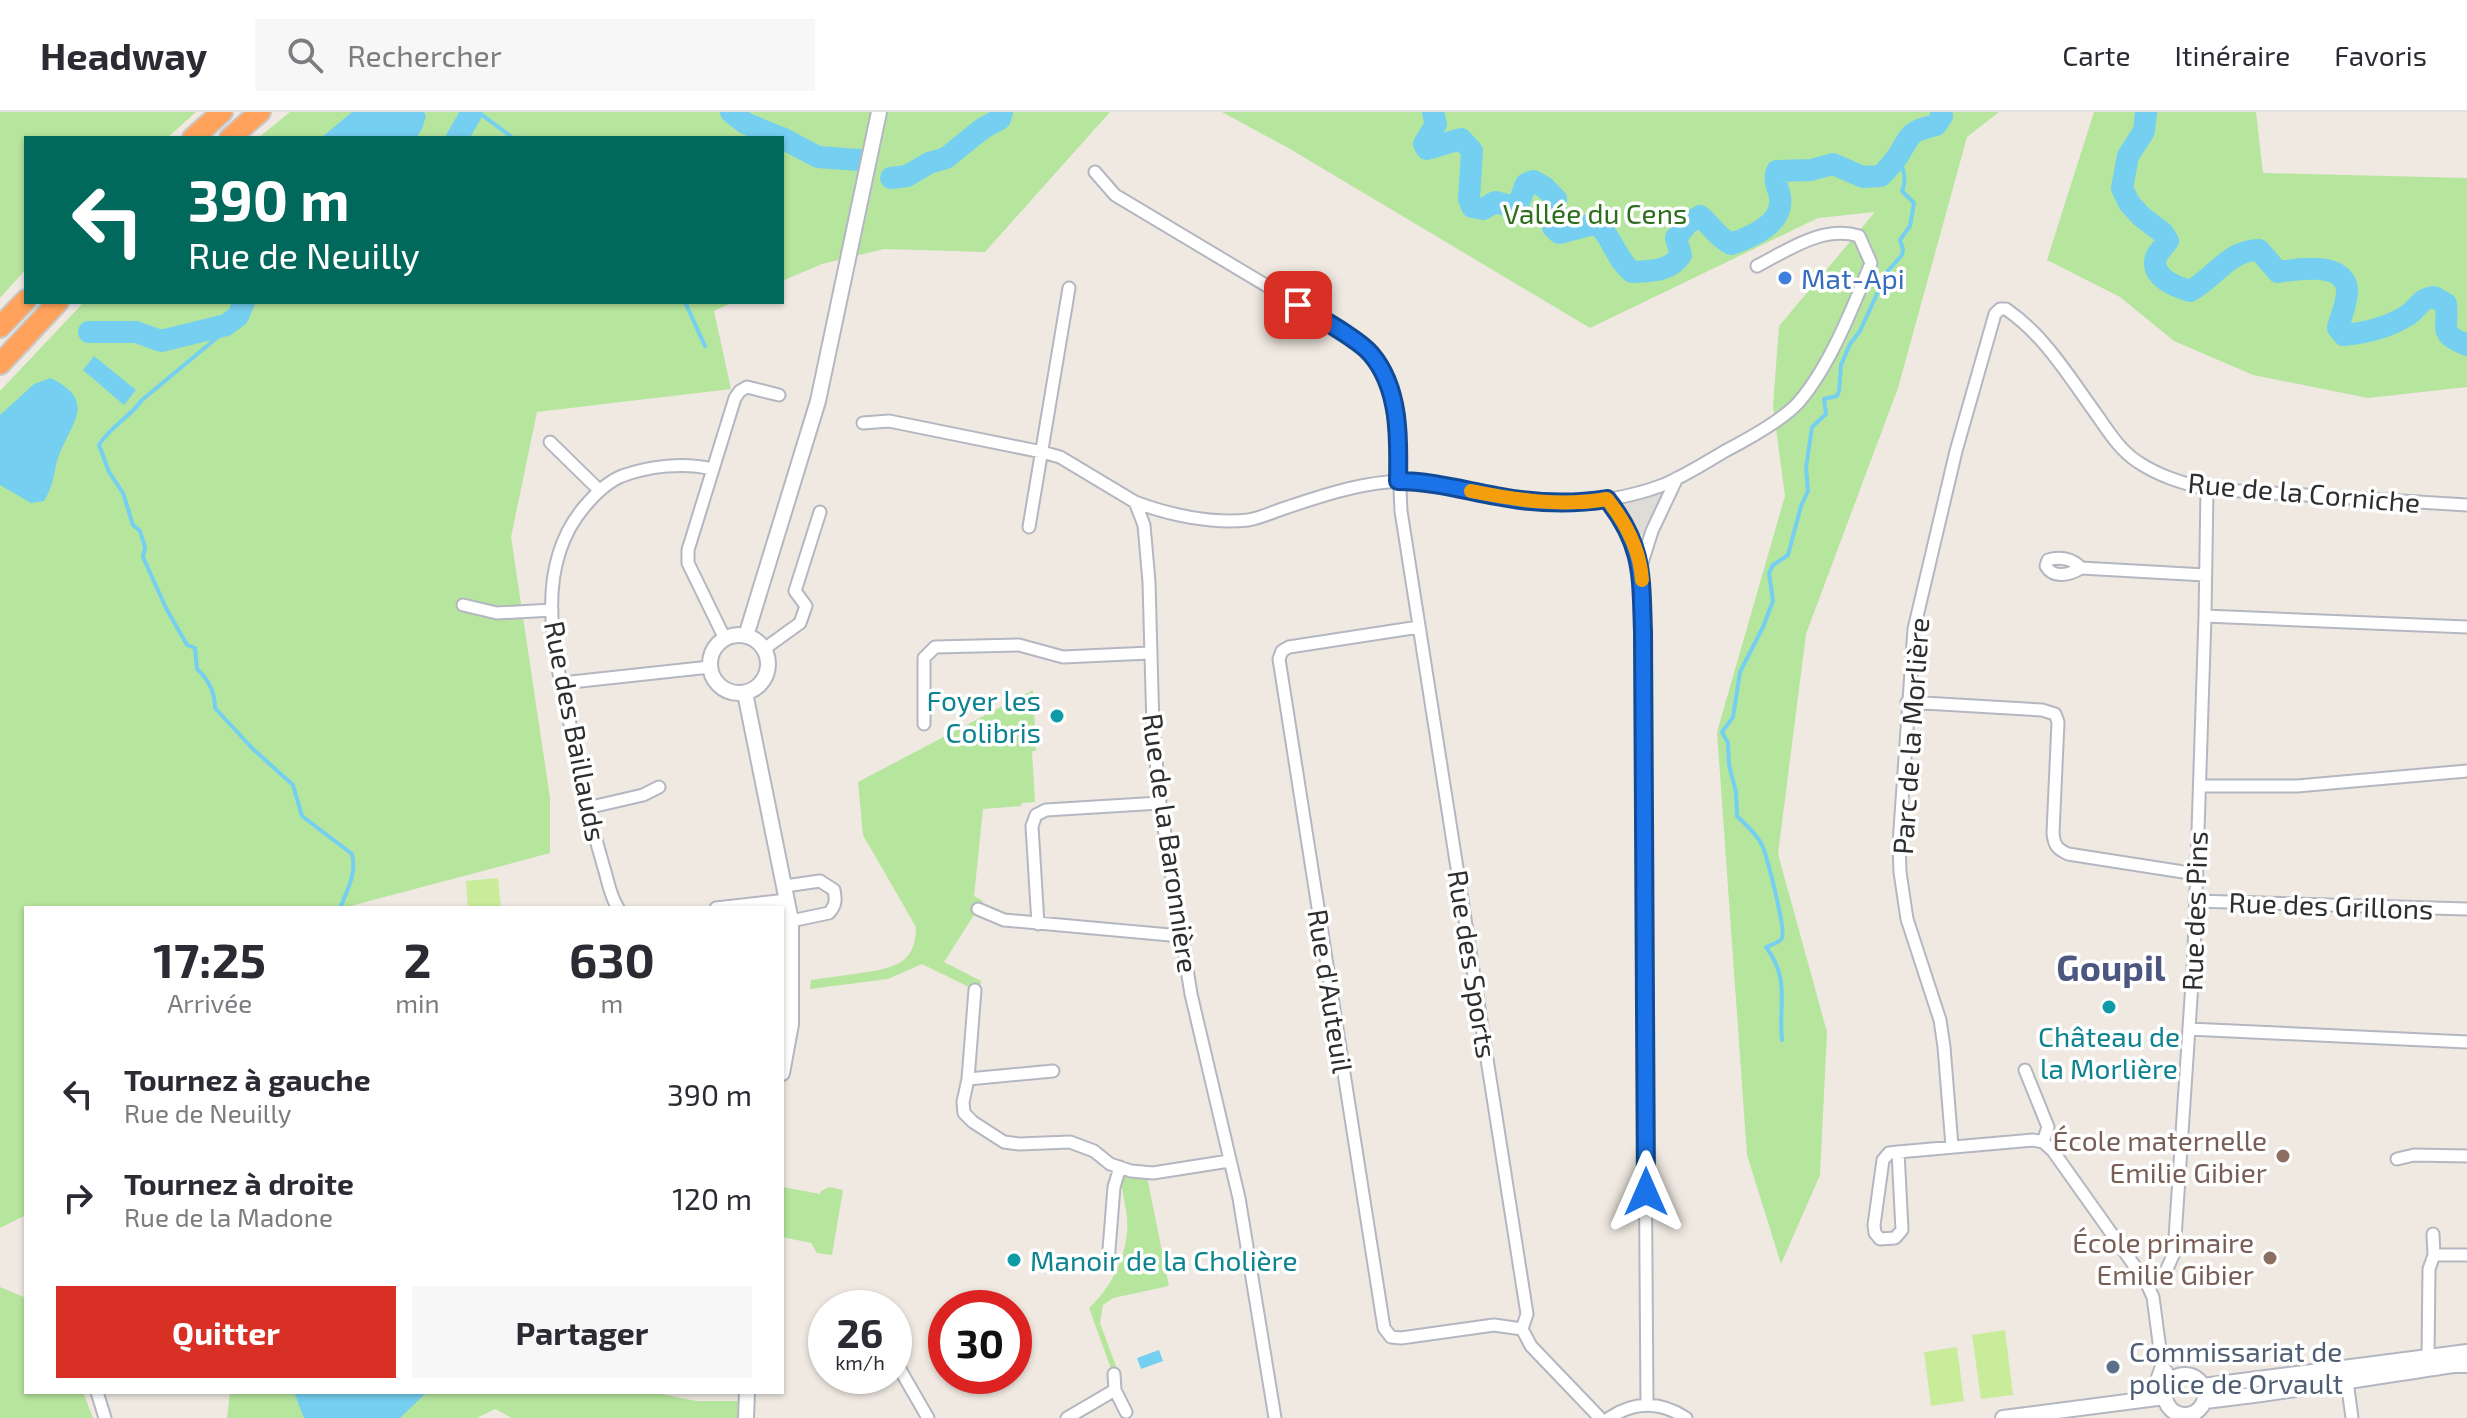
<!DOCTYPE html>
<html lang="fr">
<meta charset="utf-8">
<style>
body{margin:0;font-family:"Exo 2",sans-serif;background:#f7f7f7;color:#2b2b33;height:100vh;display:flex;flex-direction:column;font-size:30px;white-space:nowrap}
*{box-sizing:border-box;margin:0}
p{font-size:26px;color:#7c7c81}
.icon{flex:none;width:44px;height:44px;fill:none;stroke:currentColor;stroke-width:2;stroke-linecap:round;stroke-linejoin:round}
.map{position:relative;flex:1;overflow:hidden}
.drawer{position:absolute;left:24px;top:794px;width:760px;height:488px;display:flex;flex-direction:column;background:#fff;border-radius:0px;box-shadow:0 2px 6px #0004}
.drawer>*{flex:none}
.guide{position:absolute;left:24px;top:24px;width:760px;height:168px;border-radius:0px;box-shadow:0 2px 6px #0004;background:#00695c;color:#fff;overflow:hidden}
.speed{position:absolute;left:808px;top:1178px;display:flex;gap:16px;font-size:40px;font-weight:700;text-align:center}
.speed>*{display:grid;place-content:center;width:104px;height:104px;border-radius:50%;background:#fff;box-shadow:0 2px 6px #0004;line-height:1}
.speed small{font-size:20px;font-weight:400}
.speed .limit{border:12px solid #d22;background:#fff;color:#111}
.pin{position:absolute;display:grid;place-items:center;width:68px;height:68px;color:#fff;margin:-34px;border-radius:16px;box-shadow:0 4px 12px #0006}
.me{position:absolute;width:88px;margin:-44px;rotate:0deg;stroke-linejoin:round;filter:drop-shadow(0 0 6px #0008)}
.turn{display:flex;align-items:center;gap:28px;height:168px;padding:0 32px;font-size:36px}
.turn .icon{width:104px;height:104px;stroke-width:2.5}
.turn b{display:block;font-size:56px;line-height:68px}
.eta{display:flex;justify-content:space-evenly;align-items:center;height:136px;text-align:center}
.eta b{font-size:48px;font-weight:700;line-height:56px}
.primary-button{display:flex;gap:16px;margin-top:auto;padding:16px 32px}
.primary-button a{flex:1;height:92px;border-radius:0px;background:#d93025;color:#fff;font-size:32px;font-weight:700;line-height:92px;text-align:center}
.primary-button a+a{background:#f7f7f7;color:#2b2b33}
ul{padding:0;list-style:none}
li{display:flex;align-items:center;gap:24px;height:104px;padding:0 32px}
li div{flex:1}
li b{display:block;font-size:30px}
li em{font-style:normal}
header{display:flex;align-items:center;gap:48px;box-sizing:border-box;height:112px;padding:0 40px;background:#fff;border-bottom:2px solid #e1e1e2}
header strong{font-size:38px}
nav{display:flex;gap:44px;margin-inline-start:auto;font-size:28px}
.search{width:560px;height:72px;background:#f7f7f7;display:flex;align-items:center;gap:20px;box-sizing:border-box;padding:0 28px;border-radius:0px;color:#7c7c81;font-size:30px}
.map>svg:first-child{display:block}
.green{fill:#b6e59e}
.pitch{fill:#c9ec9a}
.plaza{fill:#dfdcd8}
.water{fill:#75cff0}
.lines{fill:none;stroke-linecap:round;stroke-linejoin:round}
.stream{stroke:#75cff0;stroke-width:4}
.river{stroke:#75cff0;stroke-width:22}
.minor-casing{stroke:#b4b7c1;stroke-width:15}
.tertiary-casing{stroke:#b4b7c1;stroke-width:18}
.motorway-casing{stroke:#c9c9c9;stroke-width:24}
.minor{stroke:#fff;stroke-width:11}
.tertiary{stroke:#fff;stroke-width:14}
.motorway{stroke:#ffa35c;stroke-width:20}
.route-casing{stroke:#114b97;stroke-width:20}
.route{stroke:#1a73e8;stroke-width:14}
.slow{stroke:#f59e0b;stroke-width:14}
.shop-dot{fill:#3f7fe0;stroke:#fff;stroke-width:3}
.culture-dot{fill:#0f9aa8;stroke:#fff;stroke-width:3}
.education-dot{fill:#8d6e63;stroke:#fff;stroke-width:3}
.service-dot{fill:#5c6f8a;stroke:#fff;stroke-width:3}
.labels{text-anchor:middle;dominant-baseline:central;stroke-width:7;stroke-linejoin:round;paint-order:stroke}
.park-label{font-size:28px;fill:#2c6e1b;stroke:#fff}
.shop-label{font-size:28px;fill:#366cbe;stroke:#fff;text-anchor:start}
.street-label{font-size:28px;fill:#2e2e2e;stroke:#fff}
.culture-label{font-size:28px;fill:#0d838f;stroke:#fff;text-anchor:end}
.education-label{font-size:28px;fill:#785e54;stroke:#fff;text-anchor:end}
.service-label{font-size:28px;fill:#4e5e75;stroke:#fff;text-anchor:start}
.district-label{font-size:36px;font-weight:bold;fill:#4d5680;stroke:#fff}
</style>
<header>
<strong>Headway</strong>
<div class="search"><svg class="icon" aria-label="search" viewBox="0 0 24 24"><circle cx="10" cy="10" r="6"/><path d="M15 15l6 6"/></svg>Rechercher</div>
<nav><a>Carte</a><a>Itinéraire</a><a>Favoris</a></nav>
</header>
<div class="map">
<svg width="2467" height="1306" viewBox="0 0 2467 1306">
<rect width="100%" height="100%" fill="#efe9e1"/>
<path class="green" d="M0,0H196L167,26H26V157L0,186Z
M290,0H1110L985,140L884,137L822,152L782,169V26H258Z
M1222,0H1999L1967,25L1898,276L1806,522L1778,742L1827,920L1820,1063L1781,1152L1747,1043L1717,620L1785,384L1773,294L1779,214L1875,100L1818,106L1590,216L1290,37Z
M2094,0H2256L2263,61L2467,66V275L2368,286L2253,263L2174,229L2120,185L2047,148Z
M84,190H733L714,199L731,277L537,300L511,425L550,686V741L343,796H26V1103L0,1116V279Z
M1033,578L1036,639H1032L1035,690L1022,691L1021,694L983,697L974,784L983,789L944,850L981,869L979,880L922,852L888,867L810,877L811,868C828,866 844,863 861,861C892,856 916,853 916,815L863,723L858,670Z
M1120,1055L1147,1065L1169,1174L1113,1186L1103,1193L1100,1211L1120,1265L1113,1262L1089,1196C1113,1174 1130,1138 1127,1105C1125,1087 1120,1075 1120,1055Z
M782,1075L820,1082L821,1079L829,1075L843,1078L832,1143L817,1141L811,1131L782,1125Z
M0,1175L26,1186V1280H83L93,1306H0Z
M230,1280H651L696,1289H742L739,1306H512L495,1297L477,1306H227Z"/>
<path class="pitch" d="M498,766L501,796H468L466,769Z
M2005,1218L2013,1283L1981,1287L1972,1223Z
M1957,1235L1964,1289L1931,1294L1924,1240Z"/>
<path class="plaza" d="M1658,378L1663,383V386L1653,401L1645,422L1638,424L1623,399V394L1627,388Z"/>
<path class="water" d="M352,0H424L426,4L422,17L416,26H321Z
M94,244L136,278L124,293L83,258Z
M51,266C98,290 71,310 58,346C53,362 54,373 44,389L31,391L0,373V303L34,272Z
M1159,1238L1163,1249L1141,1257L1137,1246Z
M294,1280H427L400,1306H304Z"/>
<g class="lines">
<path class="stream" d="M478,0L513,26
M685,190L705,234
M226,213L219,224L142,288C130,305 110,315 99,333L109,360L123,381L133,413L140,419L145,435L143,445L166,496L187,533L195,536L197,557C208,567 215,581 215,596L253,637L293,673L302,704L352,742C357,761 347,779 340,796
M1782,928C1778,892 1791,869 1766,835C1771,833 1779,831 1782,826C1786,818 1767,744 1762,733C1756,721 1746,713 1737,704L1736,680L1729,653L1728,631L1722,620L1733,605L1740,560L1763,515L1773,489L1769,461L1773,453L1788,443L1801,394L1808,379L1806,356L1812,315L1826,302L1824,287L1837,284L1839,279L1841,253L1850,232L1860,219L1887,160L1902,143L1903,137L1900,128L1910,114L1914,91L1902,79C1907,68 1904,55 1897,46"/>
<path class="river" d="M731,0L745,11L781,26
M1433,0L1436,12L1424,32L1427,37L1461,27L1472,39L1469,87L1472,95L1483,97L1495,90L1510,94L1518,93L1526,72L1533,69L1544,75L1556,87L1553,115L1559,121L1597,111C1612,125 1616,147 1632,160C1650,159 1670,160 1681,143L1676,126L1687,112L1700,104C1711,113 1717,125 1731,132C1751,125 1784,112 1780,85C1778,74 1773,70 1777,59L1811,58L1833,52L1863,65L1881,64C1886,58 1893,51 1898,44C1912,21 1908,20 1936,13L1942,4L1941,0
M2146,0L2144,19L2128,44L2122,76L2129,91L2142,105L2163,121L2168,129C2165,133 2158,140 2156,145C2150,165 2176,175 2190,179C2215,166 2228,138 2259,138L2278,160C2296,157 2344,149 2347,177C2348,189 2341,204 2338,216L2344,223C2366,221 2389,215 2408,203C2418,196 2421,186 2434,185L2446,192C2449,218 2437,221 2467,233
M457,26L472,0
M782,26L818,45L859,48
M891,66L907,64L929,51L946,46L982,17L1000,7L1002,0
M89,220H136L161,229L226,213L238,204L244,190"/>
<g class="minor-casing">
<path id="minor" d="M1095,60L1115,83L1324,208L1370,240L1388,269L1397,312L1401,399L1527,1202L1522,1217L1531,1234L1600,1306
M863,311L889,309L1042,340L1060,345L1135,390L1144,413L1149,470L1153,616L1160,691L1191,882L1239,1086L1275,1306
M550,330L599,378
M1607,387C1623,407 1635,428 1641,453
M1135,390C1169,403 1212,412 1248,408C1261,406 1275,399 1288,395C1321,384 1354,373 1388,370C1439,365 1488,386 1538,390C1581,393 1623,388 1663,373C1685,364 1706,350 1727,338C1748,327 1782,308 1798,291C1829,256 1853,195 1871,151L1859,124C1823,113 1788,138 1757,154
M1029,415L1069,176
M2081,456C2073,447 2060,444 2048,448L2046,454C2053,467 2070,463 2081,456L2205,463
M463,493L497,501L552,498
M2205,504L2467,515
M1419,515L1289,535L1282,539L1279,547L1384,1216L1391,1225L1401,1226L1494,1213L1522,1217
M725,527L688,451V438L735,286L740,279L747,275L779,283
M764,537L800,511L806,494L795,479L820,400
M562,571L710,555
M1907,590L2042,598L2055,602L2058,610L2053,721C2054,733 2057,737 2068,742L2196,762
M924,612V546L935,535L1019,533L1063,545L1150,541
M2200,674H2297L2467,659
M587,696L643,683L659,675
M785,774L820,769L834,778C836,788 836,793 829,801L791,809
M2195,789L2467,797
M618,796C610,784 608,769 604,756C593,719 584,682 577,644C561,564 525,464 585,394C596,381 607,370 622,364C649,354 684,350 712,357
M716,796L787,788
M978,797L1004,808L1181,824
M1038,812L1032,714L1036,703L1046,698L1160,691
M975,878L968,967L963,990L964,1001L973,1010L1004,1030L1019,1032L1070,1030L1094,1039L1110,1052L1131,1059L1153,1061L1229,1049
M2189,917L2467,930
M2025,958L2048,1015L2043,1030
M968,967L1053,959
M1952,1034L1944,935L1940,908L1907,807L1900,760L1899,732L1914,517L1956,339L1995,202L2000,197H2006C2044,223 2068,263 2094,299C2107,317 2119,338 2138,350C2159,364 2182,371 2207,377L2467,393
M1898,1040L1889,1041L1883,1048L1874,1113L1875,1121L1880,1127L1895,1126L1902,1118L1898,1040L2033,1028L2043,1030L2053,1039L2146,1170
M2397,1047L2414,1043L2467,1044
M2434,1143H2467
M1108,1150L1114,1075L1120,1055
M2428,1245L2429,1157L2434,1143L2433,1122
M894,1247L928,1306
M2172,1267L2162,1253L2153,1185L2146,1170L2166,1159L2174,1141L2194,841L2205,504L2207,377
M2347,1269L2352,1306
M1115,1278L1126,1300
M97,1280L105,1306
M2144,1288L2154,1275L2162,1253
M1647,1292L1641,454L1652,419L1677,366
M2186,1303L2187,1306
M1067,1306L1115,1278L1114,1262
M1609,1306C1635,1289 1660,1289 1686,1306"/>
</g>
<g class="tertiary-casing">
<path id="tertiary" d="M710 552a29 29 0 1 1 58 0a29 29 0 1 1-58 0Z
M746,524L818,289L879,0
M745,581L791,809V912L782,961
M2165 1283a20 20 0 1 1 40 0a20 20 0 1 1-40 0Z
M2203,1274L2467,1240
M2205,1289C2288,1280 2370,1265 2454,1253H2467
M746,1306L747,1280
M2003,1306L2165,1285"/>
</g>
<g class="motorway-casing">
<path id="motorway" d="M193,26L222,0
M230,26L260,0
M0,215L26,188
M0,252L58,190"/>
</g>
<use href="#minor" class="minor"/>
<use href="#tertiary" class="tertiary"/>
<use href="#motorway" class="motorway"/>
</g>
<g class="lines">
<g class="route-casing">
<path id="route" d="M1298,193C1316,204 1359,227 1371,242C1400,276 1399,326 1398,369C1431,369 1463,378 1496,384C1532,391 1570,393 1607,387C1644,434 1641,464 1643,520L1646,1080"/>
</g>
<use href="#route" class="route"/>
<path class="slow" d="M1471,379C1516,388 1561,395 1607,387C1626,411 1640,437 1642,468"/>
</g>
<circle class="shop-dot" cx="1785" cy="166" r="8"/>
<g class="culture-dot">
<circle cx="1057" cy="604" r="8"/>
<circle cx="2109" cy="895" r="8"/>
<circle cx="1014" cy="1148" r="8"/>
</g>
<g class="education-dot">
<circle cx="2283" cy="1044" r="8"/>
<circle cx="2270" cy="1146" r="8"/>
</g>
<circle class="service-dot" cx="2113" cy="1255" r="8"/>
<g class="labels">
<g class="park-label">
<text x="1595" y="101">Vallée du Cens</text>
</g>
<g class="shop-label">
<text x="1801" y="166">Mat-Api</text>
</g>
<g class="street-label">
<text transform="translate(2304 380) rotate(5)">Rue de la Corniche</text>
<text transform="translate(576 619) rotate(79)">Rue des Baillauds</text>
<text transform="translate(1910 624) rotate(-86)">Parc de la Morlière</text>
<text transform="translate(1171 731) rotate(82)">Rue de la Baronnière</text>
<text transform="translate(2331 793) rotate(2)">Rue des Grillons</text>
<text transform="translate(2194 799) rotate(-88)">Rue des Pins</text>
<text transform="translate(1473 852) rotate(81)">Rue des Sports</text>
<text transform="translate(1331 879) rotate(81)">Rue d'Auteuil</text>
</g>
<g class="culture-label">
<text x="1041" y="588">Foyer les<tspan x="1041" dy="32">Colibris</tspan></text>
<text x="2109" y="924" text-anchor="middle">Château de<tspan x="2109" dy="32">la Morlière</tspan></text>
<text x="1030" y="1148" text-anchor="start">Manoir de la Cholière</text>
</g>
<g class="education-label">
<text x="2267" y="1028">École maternelle<tspan x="2267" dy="32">Emilie Gibier</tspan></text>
<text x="2254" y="1130">École primaire<tspan x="2254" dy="32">Emilie Gibier</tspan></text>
</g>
<g class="service-label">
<text x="2129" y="1239">Commissariat de<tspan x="2129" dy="32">police de Orvault</tspan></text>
</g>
<g class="district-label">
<text x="2111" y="854">Goupil</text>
</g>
</g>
</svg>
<div class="speed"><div>26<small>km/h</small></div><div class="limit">30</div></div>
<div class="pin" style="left:1298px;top:193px;background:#d93025"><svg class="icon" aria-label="arrive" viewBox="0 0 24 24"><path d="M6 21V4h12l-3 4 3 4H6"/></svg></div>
<svg class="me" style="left:1646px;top:1080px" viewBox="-20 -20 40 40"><path d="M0-17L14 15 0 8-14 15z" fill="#1a73e8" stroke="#fff" stroke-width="4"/></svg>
<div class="guide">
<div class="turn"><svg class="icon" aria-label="left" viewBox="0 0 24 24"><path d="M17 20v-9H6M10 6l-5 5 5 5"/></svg><div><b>390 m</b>Rue de Neuilly</div></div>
</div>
<section class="drawer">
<div class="eta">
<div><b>17:25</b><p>Arrivée</p></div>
<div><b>2</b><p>min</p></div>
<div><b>630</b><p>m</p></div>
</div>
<ul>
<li><svg class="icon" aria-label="left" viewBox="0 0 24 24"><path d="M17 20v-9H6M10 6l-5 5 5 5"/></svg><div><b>Tournez à gauche</b><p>Rue de Neuilly</p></div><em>390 m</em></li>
<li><svg class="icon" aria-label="right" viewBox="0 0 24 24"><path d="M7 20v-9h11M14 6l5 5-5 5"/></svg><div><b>Tournez à droite</b><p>Rue de la Madone</p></div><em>120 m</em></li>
</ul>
<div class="primary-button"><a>Quitter</a><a>Partager</a></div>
</section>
</div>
